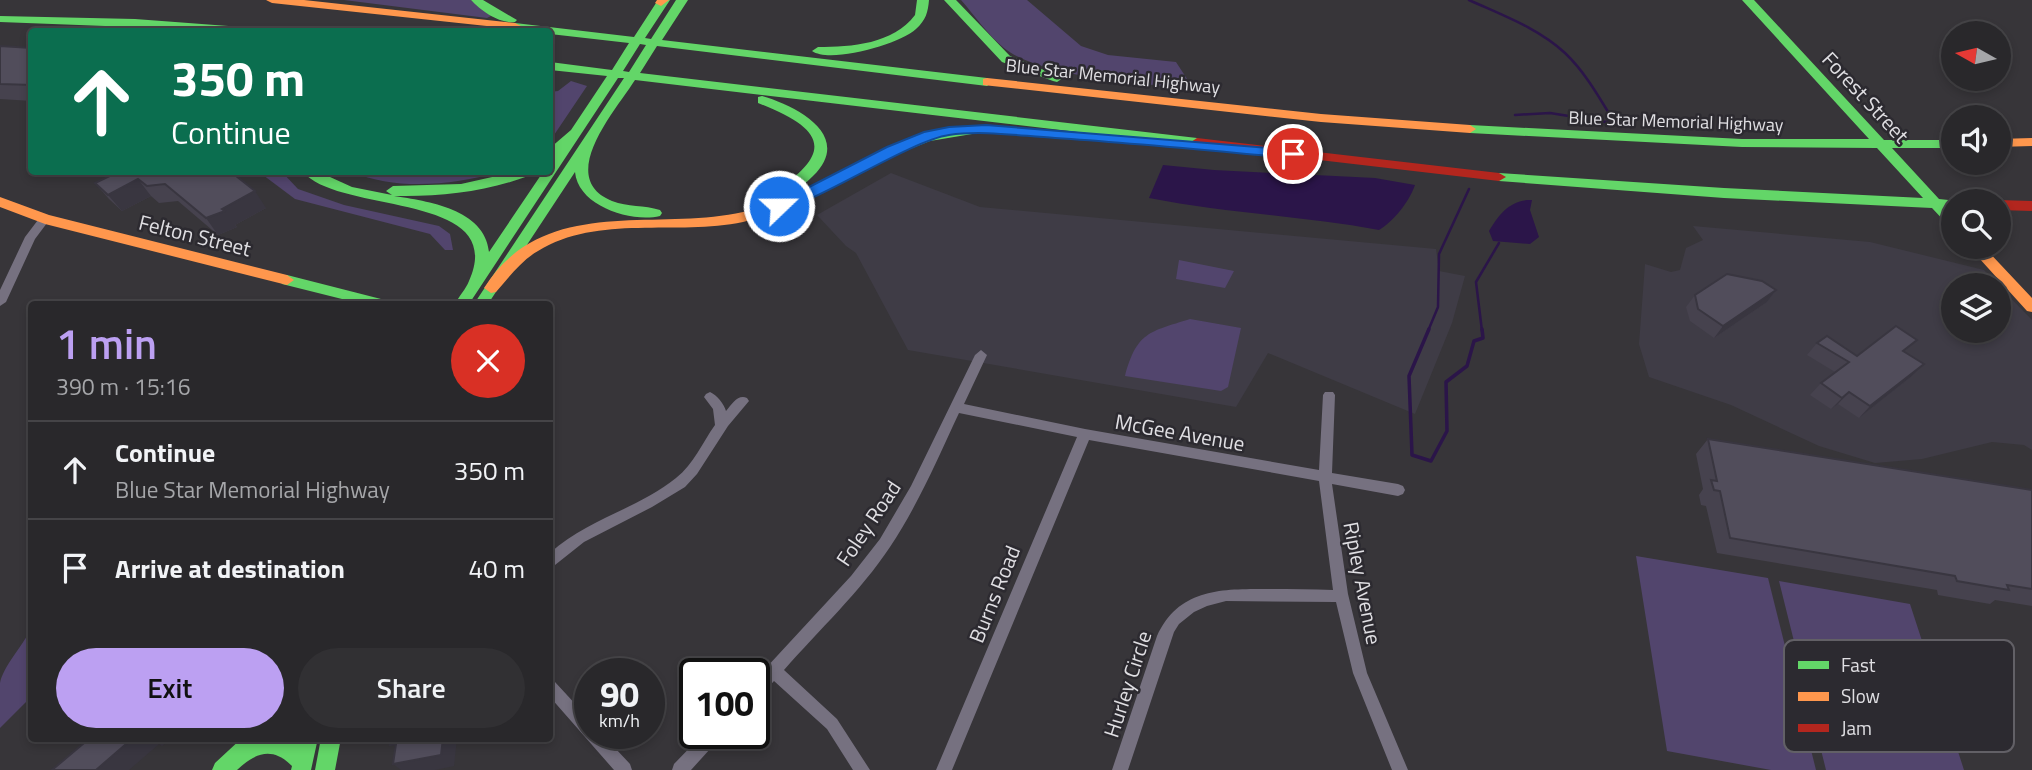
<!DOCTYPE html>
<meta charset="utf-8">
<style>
body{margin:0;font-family:"Titillium Web",sans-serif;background:#313033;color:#f1f3f6;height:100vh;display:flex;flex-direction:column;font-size:26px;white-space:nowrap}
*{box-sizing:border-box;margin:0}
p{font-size:23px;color:#a5a6a9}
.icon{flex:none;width:38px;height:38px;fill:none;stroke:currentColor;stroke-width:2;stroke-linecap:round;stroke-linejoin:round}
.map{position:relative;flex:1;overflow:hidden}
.details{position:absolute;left:28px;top:301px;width:525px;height:441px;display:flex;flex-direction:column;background:#29282b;border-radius:7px;box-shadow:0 4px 10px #0003,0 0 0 2px #454447}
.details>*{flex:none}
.top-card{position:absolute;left:28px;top:28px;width:525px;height:147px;border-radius:7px;box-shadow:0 4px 10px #0003,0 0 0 2px #454447;background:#0b6e4f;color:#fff;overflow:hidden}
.needle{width:46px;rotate:278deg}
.buttons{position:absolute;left:1941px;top:21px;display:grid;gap:14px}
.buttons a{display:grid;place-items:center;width:70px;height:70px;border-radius:50%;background:#29282b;box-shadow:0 4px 10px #0003,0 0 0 2px #454447;font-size:35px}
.speed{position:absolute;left:574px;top:658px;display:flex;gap:14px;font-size:35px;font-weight:700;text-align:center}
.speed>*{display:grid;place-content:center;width:91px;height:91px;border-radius:50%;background:#29282b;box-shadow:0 4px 10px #0003,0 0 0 2px #454447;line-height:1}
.speed small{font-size:18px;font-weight:400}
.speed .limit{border:4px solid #111;border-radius:10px;background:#fff;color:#111}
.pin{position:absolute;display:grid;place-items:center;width:60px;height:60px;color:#fff;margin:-30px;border:4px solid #fff;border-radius:50%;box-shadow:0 2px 7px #0007}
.me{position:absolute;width:77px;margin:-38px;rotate:68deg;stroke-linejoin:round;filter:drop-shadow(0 0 5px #0008)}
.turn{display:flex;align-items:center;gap:24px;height:147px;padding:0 28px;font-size:32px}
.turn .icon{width:91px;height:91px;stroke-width:2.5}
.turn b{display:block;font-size:49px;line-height:60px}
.round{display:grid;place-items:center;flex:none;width:74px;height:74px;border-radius:37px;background:#313033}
.overview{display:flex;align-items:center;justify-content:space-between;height:119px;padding:0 28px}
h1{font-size:42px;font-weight:600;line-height:52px;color:#bca0f2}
.button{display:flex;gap:14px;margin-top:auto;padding:14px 28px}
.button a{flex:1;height:80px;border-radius:42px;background:#bca0f2;color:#111;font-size:28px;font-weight:600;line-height:80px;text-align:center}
.button a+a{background:#313033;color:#f1f3f6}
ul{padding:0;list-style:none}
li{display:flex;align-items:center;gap:21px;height:98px;padding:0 28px;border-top:2px solid #454447}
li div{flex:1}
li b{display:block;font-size:26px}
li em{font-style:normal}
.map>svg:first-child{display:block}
.built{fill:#3f3c46}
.green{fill:#52456d}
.water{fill:#2b1549}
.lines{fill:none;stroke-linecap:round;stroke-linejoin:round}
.stream-far1{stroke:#2b1549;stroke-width:2.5}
.stream{stroke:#2b1549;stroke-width:3.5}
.street{fill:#767180;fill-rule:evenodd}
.fast{fill:#63d668;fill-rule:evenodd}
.slow{fill:#ff974d;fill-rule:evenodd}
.jam{fill:#b3261e;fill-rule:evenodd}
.wall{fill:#46424e}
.shaded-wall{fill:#393640}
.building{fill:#514d5b;stroke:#393640;stroke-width:2}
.route{fill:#1a73e8;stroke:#114b97;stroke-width:2}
.labels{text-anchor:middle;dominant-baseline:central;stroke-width:5;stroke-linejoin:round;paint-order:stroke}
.far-street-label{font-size:18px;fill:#e0dfe3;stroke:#2c2a30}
.street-label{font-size:21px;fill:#e0dfe3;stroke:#2c2a30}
.key{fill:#2c2a30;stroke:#626066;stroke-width:2}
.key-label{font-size:19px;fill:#e0dfe3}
</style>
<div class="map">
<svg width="2032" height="770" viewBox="0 0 2032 770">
<rect width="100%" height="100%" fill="#373539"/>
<path class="built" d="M891,173L980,207L1436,249L1439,271L1465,276L1452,323L1415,414L1268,353L1236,407L908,350L856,253L846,246L817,215Z
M1693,226L1870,242L1984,270L1998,285H1953V331H1998V285L2032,320V450L2024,445L1992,442L1922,459L1875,463L1819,446L1731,405L1649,377L1639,344L1645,264L1671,272L1680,270L1686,248L1703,240Z"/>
<path class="green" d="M344,0H471L491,16L487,18Z
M961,0H1027L1081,46L1108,55L1176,62L1193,88C1147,85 1039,77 1004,48C988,35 975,16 961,0Z
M571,81L587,86L550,141V92L558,91Z
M259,172H282L298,189L344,205L439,226L450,234L453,250H445L430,234L295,199Z
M352,172H499C453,185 397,191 352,172Z
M1179,260L1234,271L1225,288L1176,279Z
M1190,319L1241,328L1228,387L1221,391L1125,376C1137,332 1149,332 1190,319Z
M1636,556L1768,578L1816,770H1771L1667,751Z
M1779,581L1910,604L1964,770H1826Z
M31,629V697L0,728C0,714 0,697 0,683C3,667 23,645 31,629Z"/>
<path class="water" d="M1163,165L1214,170L1375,178L1415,185C1409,202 1394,221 1379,230C1302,216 1225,213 1149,198Z
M1532,200L1530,210L1539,237L1530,244L1493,241L1489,231C1499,214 1511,199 1532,200Z"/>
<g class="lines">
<path class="stream-far1" d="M1469,0C1502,15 1538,28 1565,53C1585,72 1599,97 1613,120L1606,122L1550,113L1515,115
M1428,331L1438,307L1439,254L1469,189
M1482,331L1476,282L1499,243"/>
<path class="stream" d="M1429,329L1409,376L1412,455L1431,461L1447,431L1446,382L1467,366L1474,341L1483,338L1482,329"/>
<path class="street" d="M45,215L50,219L35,239L6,302L0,306V290L25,237L41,216Z
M981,350L987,355L964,404L1085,429L1319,470L1323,395L1325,392H1333L1335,395L1332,473L1398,484L1403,486L1405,490L1403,494L1398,496L1332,484L1348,594L1367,673L1408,770H1392L1353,673L1336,602L1226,601L1207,606L1194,612L1179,624L1174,632L1128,770H1112L1157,636C1179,588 1222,589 1268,589C1290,589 1312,589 1333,590L1319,481L1089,440L952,770H936L1077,437L959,413C938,458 918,505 890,547C860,592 819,630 784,670L837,719L870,770H853L827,729L774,681L759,697L754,699V681L851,576L880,539L911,486L975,355Z
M710,392C717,395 724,404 726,411C732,404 738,394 747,398L749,401L728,426L697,474L685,487L652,507L584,542L555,565L550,567V553C587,519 638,509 676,478C694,464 702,443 715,425L713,409L704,397L706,394Z
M550,680L555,682L590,720V733H601L630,764L632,770H614L550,697Z
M704,733H723L720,738L691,770H672L674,764Z"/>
<path class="fast" d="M471,0H483L517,20L515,22C500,24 481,11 471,0Z
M658,0H670L645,38L651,39L676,0H688L662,40L987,78L993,82L987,86L657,46L640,73L1197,138L1203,142L1197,146L635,80C616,110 555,178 612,201C628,207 644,205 660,210L662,213L660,216C631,223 578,206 575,172L488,304H474L624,78H618L469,304H455C459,296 466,289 469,281C509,191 340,215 303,172H319L352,187L392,195L386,191L393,186L461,184L514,172H532L531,175C486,192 441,197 394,196C427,201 485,209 489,252L543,172H550V148L571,130L607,76L550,70V62L612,70L629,43L550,34V32L515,29L509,26L515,23L634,37ZM640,44L646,45L629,72L623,71Z
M917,0H929C928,12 926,20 916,29C900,44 830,64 812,51L818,47C852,47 893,44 915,15Z
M944,0H956L1010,56L1063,78L1057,82L1053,81L1002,62Z
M1742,0H1754L1884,140H1953V148H1892L1939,199L1958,201H1953V209L1948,208L1953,213V227L1948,225L1932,208L1724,198L1499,181L1492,177L1499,173L1724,188L1923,198L1877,148L1742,147L1470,133L1464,129L1470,125L1742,139H1869Z
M0,16L135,19L255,28L261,32L0,22Z
M762,96C797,106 854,136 813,176C803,186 790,196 777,201L772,199L770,196L772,193C838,151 822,128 758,103V97Z
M979,125L984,126V132L930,141L885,159L878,155L922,134Z
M287,275L381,299L388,304H362L282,284L280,280Z
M242,738H286L297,744L298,738H318L311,770H291L292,766C272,746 255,753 237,770H212L215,763Z
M321,738H341L335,770H315Z"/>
<path class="slow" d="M266,0H304L515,23L521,26L515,29L272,3Z
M657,0H669L661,6L655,3Z
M987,78L1321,114L1470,125L1476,129L1470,133L1321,122L983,85V79Z
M2032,138V146L1998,147V139Z
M885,151L890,152V158C842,181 795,210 743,222C677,236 598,214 538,251C522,260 509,277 496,292L491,293L484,288C543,194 654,232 743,212C778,204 810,187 842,171C856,164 870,155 885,151Z
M0,197L49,215L287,275L294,280L287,285L45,224L0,207Z
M1969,247H1984L2032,298V312L2027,311Z"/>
<path class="jam" d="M1197,138L1499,173L1506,177L1499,181L1192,145L1191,142Z
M1998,200L2032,201V211L1998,210V201H1995Z"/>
</g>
<path class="wall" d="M0,46L32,48V101L0,99Z
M118,172L266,208L235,225L237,227L218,235L178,201L159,203L151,196L122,211L109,199L95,183Z
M1776,290L1767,302L1714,338L1690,321L1686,307L1695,295Z
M1817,343L1857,356L1905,352L1924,364L1912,376L1859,418L1838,404L1831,409L1810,395L1821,383L1835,372L1807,355Z
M1708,439L2032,490V606L1995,600L1990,604L1938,595L1937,590L1717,553L1706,506L1701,505L1699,495L1703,489L1696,454Z"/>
<path class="shaded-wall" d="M138,179L151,196L122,211L108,195Z
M255,191L266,208L235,225L237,227L218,235L206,218Z
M1776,290L1767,302L1714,338L1723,326Z
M1924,364L1912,376L1859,418L1870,406Z
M1849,392L1838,404L1831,409L1842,398Z
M133,738H171L162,746L159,744L129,770H96Z
M443,738H457L454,766L435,770H401L393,764Z"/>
<path class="building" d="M0,46L32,48V85L0,84Z
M118,172H231L255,191L222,209L225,211L206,218L165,184L147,186L138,179L108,195L95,183Z
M1727,274L1762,281L1776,290L1723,326L1698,309L1695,295Z
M1896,326L1917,340L1903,351L1924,364L1870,406L1849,392L1842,398L1821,383L1849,362L1817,343L1827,336L1857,356Z
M1708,439L2032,490V589L2007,585L2009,590L1957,581L1955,576L1730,538L1720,491L1714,490L1711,480L1717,481Z
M90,738H133L96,770H52Z
M391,738H443L441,755L393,764L396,744L390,745Z"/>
<path class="route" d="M986,125L1293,150L1300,154L1293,158C1214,151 1134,143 1055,138C1020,136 983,130 949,135C907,141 798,215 774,209L772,206L887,147L924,132L949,127Z"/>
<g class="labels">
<g class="far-street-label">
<text transform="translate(1113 76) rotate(6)">Blue Star Memorial Highway</text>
<text transform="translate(1676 121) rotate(2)">Blue Star Memorial Highway</text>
</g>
<g class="street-label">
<text transform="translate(1866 97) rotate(47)">Forest Street</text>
<text transform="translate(195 235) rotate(14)">Felton Street</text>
<text transform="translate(1180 432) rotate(10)">McGee Avenue</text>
<text transform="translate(868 523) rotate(-56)">Foley Road</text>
<text transform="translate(1363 583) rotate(79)">Ripley Avenue</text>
<text transform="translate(994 594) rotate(-68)">Burns Road</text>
<text transform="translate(1127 684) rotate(-72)">Hurley Circle</text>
</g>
</g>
<rect x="1784" y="640" width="230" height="112" rx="10" class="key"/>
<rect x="1798" y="661" width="31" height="8" fill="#63d668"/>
<rect x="1798" y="692" width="31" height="9" fill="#ff974d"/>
<rect x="1798" y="724" width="31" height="8" fill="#b3261e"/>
<g class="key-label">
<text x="1841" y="672">Fast</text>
<text x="1841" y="703">Slow</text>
<text x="1841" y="735">Jam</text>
</g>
</svg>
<div class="buttons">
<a><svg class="needle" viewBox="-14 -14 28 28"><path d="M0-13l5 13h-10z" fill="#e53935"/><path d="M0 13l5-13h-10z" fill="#a5a6a9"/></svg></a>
<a><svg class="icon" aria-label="sound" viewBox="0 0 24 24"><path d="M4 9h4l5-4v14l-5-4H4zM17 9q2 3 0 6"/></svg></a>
<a><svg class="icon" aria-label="search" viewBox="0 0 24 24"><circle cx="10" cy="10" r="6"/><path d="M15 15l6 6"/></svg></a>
<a><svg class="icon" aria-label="layers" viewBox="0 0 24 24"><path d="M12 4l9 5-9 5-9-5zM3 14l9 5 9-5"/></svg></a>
</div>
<div class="speed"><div>90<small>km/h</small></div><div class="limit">100</div></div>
<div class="pin" style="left:1293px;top:154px;background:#d93025"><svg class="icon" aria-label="arrive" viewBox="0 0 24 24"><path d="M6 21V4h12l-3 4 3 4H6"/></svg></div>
<svg class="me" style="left:779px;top:206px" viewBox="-20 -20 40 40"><circle r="17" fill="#1a73e8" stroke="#fff" stroke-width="3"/><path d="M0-11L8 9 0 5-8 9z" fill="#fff"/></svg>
<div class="top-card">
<div class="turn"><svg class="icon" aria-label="ahead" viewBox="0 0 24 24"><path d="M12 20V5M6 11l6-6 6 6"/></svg><div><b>350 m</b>Continue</div></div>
</div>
<section class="details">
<div class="overview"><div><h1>1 min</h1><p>390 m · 15:16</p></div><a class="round" style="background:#d93025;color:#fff"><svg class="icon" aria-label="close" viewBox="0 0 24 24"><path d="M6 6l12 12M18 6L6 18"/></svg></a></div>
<ul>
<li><svg class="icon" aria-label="ahead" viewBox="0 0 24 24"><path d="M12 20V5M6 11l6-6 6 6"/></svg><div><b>Continue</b><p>Blue Star Memorial Highway</p></div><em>350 m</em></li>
<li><svg class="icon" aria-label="arrive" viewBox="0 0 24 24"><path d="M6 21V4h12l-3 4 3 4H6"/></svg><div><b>Arrive at destination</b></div><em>40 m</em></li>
</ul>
<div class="button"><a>Exit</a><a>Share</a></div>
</section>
</div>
